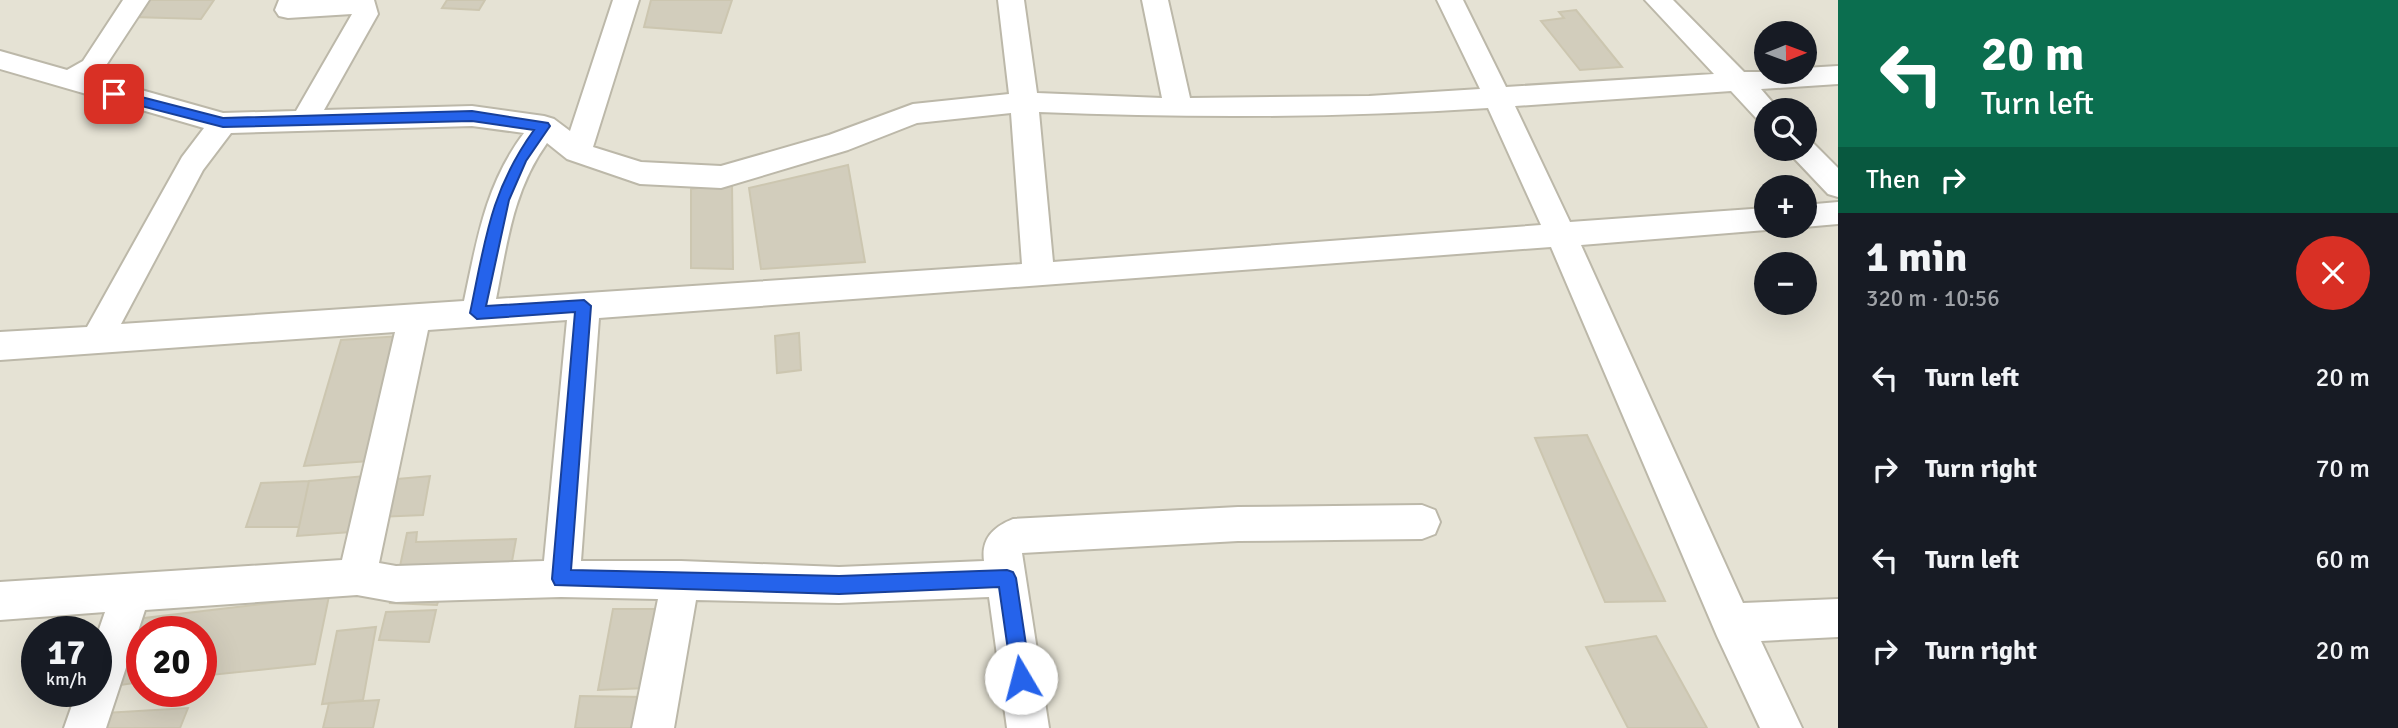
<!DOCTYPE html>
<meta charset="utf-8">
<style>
body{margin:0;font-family:Signika,sans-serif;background:#242831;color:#f1f3f6;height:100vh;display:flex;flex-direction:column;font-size:26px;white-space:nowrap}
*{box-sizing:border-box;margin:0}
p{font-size:23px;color:#9ea1a6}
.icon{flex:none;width:38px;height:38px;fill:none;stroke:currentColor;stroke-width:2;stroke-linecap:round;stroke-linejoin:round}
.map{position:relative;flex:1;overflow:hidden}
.sheet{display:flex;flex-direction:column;background:#171b24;width:560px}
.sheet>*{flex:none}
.banner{background:#0b6e4f;color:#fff;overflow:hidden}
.needle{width:46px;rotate:89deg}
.controls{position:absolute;left:1754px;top:21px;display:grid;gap:14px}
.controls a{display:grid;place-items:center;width:63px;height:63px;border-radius:50%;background:#171b24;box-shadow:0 7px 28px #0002;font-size:35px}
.speed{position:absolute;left:21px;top:616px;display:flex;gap:14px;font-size:35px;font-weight:700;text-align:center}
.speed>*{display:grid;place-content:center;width:91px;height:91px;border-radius:50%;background:#171b24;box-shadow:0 7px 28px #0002;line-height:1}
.speed small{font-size:18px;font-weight:400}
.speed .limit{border:10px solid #d22;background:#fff;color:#111}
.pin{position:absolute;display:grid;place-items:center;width:60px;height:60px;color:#fff;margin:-30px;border-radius:14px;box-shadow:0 4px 10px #0006}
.me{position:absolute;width:77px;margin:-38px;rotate:352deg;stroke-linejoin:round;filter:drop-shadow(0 0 5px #0008)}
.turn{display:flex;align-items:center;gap:24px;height:147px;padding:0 28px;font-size:32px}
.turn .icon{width:91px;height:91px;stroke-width:2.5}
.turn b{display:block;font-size:49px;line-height:60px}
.then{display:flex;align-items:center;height:66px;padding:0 28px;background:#0003;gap:14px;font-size:26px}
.round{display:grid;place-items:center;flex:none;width:74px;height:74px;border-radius:37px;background:#242831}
.summary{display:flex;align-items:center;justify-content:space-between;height:119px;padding:0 28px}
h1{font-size:42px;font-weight:700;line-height:52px}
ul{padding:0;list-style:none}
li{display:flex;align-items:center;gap:21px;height:91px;padding:0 28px}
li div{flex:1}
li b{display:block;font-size:26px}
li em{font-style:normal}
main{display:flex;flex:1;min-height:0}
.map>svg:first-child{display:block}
.residential{fill:#e5e2d4;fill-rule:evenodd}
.building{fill:#d2cdbc;stroke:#ccc6b0;stroke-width:2}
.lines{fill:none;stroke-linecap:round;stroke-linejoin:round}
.minor-casing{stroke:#bcb8a9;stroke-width:4}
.minor{fill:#fff;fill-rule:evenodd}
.route{fill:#2563eb;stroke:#184099;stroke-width:2}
</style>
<main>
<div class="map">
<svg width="1838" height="728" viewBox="0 0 1838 728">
<rect width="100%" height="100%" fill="#f1f0e6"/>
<path class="residential" d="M0,0H1838V728H0ZM1766,33H1804V72H1766ZM1766,110H1804V149H1766ZM1766,187H1804V226H1766ZM1766,264H1804V303H1766ZM37,632H96V691H37ZM142,632H201V691H142Z"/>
<path class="building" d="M143,0H214L201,19L133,17Z
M447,0H485L479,10L442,8Z
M651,0H732L721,33L644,27Z
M1576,10L1622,67L1580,70L1541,21L1564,18L1559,12Z
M848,165L865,262L761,269L749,188Z
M732,183L733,269L691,268V189Z
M799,333L801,370L777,373L775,336Z
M401,336L369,461L304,466L341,340Z
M1587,435L1665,601L1605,602L1535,438Z
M365,476L351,532L297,536L309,481Z
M430,476L423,515L378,517L386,480Z
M309,481L299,527H246L261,483Z
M417,532L416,542L516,539L511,567L399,571L407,533Z
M396,584L443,586L437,605L390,603Z
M329,596L315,664L201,676V632H142V682L113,686L136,619Z
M613,609H658L648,688L598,690Z
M436,610L429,642L379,640L386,612Z
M376,627L363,700L322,704L337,631Z
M1656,636L1707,728H1628L1586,647Z
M580,696L645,697L641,728H575Z
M379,700L373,728H323L329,703Z
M188,708L180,728H99L105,713Z"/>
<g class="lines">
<g class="minor-casing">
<path id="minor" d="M123,0H149L101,73L95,77L223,113L296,111L352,14L288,18L279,16L275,10L279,0H374L378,14L324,110L472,106L544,116L554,119L570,131L613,0H639L593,147L641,162L721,166L829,135L913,104L1009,94L998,0H1024L1037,93L1162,98L1142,0H1168L1190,98L1369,96L1480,89L1437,0H1463L1506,87L1714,74L1645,0H1673L1744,72H1804V68L1838,66V84L1761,89L1779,110H1766V121L1756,118L1731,91L1515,106L1570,222L1766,208V226H1777L1766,230L1581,245L1743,603L1838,599V637L1761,641L1802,728H1760L1717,636L1551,247L599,318L581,561H681L839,567L984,561C981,539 993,527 1013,519L1238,507L1422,505L1435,510L1440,522L1435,534L1422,539L1238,541L1022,553L1049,728H1007L989,597L839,603L696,600L674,728H632L658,599L561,597L396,602L357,595L145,610L106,728H64L77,691H96V638L105,612L0,620V582L342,560L395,332L0,360V332L87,327L182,157L204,128L0,69V51L67,70L83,61ZM1488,108L1541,225L1053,262L1039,112C1189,118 1338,118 1488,108ZM1011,113L1022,264L496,299C507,244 513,190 547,143L567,159L640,184L721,188L848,150L917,123ZM472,126L524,133C485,185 477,240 464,301L121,324L203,170L231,133ZM567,320L544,561L396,566L379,563L428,330Z
M1804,139L1812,142L1838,168V197L1828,194L1792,156L1788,149H1804Z
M1838,202V224L1804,227L1799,226H1804V205Z"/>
</g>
<use href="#minor" class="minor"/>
</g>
<path class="route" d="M114,90L223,118L472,111L548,123L550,126L526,161L509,200L486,306L584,300L591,306L571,570L839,576L1007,570L1013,572L1016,578L1031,678L1028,685L1021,688L1014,685L1012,678L999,587L839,594L555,585L552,579L575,312L477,319L470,313C485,242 490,191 534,130L472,121L223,127L110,98L108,94Z"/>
</svg>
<div class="controls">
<a><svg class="needle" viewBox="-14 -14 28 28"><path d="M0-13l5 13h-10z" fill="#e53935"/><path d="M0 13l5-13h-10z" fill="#9ea1a6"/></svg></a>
<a><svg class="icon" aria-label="search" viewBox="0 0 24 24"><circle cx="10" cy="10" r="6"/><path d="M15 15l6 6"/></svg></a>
<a>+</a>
<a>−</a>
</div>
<div class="speed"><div>17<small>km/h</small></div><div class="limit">20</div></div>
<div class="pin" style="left:114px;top:94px;background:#d93025"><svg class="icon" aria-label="arrive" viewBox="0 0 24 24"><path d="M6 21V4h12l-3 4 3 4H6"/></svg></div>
<svg class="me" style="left:1021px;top:678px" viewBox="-20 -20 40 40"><circle r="19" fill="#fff"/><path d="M0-13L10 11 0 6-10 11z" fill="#2563eb"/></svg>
</div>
<section class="sheet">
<div class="banner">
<div class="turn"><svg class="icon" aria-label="left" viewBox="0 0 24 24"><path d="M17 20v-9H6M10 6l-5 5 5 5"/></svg><div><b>20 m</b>Turn left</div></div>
<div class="then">Then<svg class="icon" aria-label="right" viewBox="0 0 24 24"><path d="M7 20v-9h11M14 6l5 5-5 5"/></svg></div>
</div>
<div class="summary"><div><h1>1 min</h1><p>320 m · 10:56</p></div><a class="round" style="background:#d93025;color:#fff"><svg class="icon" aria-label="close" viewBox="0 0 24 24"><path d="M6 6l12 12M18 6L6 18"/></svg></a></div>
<ul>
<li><svg class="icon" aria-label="left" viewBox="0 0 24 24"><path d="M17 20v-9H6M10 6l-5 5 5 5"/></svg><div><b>Turn left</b></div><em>20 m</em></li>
<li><svg class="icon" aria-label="right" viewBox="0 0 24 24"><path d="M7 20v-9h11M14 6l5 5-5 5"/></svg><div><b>Turn right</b></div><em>70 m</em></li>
<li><svg class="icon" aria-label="left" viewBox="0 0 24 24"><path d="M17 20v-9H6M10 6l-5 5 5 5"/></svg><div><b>Turn left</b></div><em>60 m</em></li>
<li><svg class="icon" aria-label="right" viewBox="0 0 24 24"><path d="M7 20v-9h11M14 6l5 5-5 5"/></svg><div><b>Turn right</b></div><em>20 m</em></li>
</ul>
</section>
</main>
